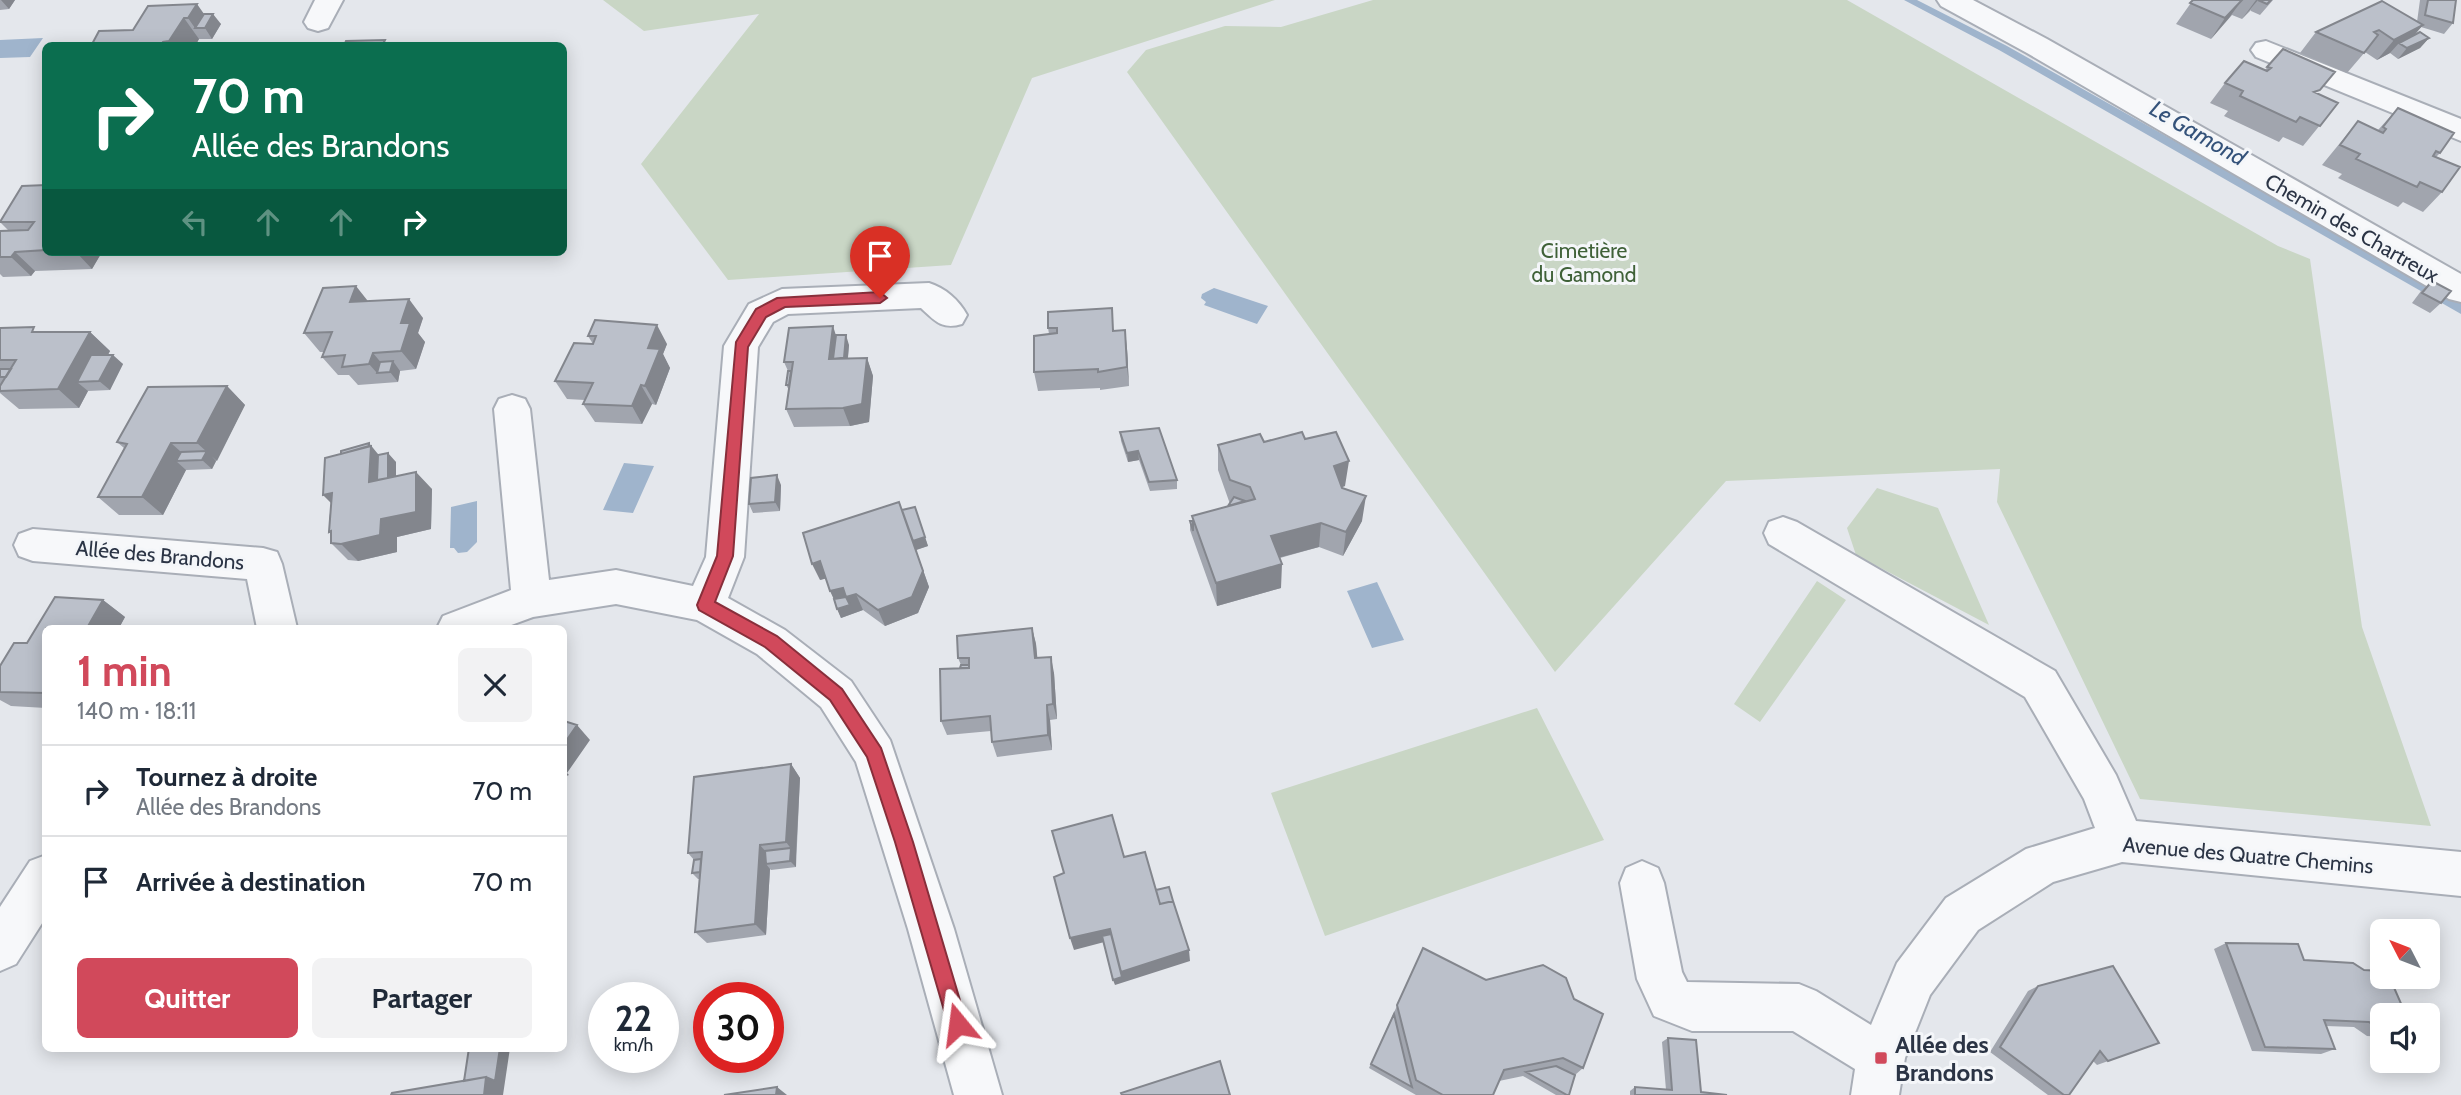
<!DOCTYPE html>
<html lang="fr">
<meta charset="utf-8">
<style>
body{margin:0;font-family:Cabin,sans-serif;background:#f2f2f3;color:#1f2937;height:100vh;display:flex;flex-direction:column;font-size:26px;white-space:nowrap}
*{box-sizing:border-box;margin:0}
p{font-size:23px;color:#747a83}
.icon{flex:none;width:38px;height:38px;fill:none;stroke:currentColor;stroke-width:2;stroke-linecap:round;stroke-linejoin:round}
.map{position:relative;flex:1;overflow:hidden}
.side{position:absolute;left:42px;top:625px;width:525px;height:427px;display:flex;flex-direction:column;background:#fff;border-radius:10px;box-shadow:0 4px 18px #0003}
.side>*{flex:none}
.guide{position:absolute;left:42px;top:42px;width:525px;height:214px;border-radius:10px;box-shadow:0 4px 18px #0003;background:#0b6e4f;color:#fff;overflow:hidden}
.needle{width:46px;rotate:312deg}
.controls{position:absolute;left:2370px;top:919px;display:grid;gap:14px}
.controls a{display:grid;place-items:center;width:70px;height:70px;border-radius:10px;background:#fff;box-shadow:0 4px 18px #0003;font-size:35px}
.speed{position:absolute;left:588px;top:982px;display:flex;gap:14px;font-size:35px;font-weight:700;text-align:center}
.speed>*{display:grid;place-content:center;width:91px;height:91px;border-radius:50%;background:#fff;box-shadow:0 4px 18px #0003;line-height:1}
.speed small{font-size:18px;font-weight:400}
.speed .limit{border:10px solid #d22;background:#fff;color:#111}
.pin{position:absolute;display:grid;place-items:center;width:60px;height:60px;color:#fff;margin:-72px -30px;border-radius:50% 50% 50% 0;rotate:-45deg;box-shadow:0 0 7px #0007}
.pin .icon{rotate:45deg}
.me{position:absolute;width:77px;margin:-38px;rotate:344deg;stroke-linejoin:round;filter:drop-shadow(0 0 5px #0008)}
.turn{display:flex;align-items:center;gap:24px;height:147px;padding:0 35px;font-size:32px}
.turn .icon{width:91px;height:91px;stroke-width:2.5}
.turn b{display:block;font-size:49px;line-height:60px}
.lanes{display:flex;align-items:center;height:66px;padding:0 35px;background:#0003;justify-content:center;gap:35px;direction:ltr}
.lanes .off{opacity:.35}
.round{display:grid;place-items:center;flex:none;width:74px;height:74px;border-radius:10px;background:#f2f2f3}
.head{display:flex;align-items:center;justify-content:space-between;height:119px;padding:0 35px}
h1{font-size:42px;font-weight:700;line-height:52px;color:#d1495b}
.action{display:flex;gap:14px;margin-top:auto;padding:14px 35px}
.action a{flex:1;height:80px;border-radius:10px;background:#d1495b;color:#fff;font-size:28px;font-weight:700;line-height:80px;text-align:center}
.action a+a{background:#f2f2f3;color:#1f2937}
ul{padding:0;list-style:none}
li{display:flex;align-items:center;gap:21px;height:91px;padding:0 35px;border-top:2px solid #e0e1e3}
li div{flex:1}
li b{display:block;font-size:26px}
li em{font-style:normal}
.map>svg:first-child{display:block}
.green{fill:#c9d6c5}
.water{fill:#9fb4cc}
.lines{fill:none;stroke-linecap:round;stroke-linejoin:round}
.stream{fill:#9fb4cc;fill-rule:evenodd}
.minor-casing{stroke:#a9aeb7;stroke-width:4}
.minor{fill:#f7f8fa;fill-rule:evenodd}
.wall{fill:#a1a5ae}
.shaded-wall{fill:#83868d}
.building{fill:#bbc0ca;stroke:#83868d;stroke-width:2}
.route{fill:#d1495b;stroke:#882f3b;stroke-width:2}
.poi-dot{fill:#d1495b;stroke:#f4f6f9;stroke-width:2.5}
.labels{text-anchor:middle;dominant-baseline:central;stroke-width:6;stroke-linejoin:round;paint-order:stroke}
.street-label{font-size:21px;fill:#2b3445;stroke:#f4f6f9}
.park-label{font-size:21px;fill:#3f6138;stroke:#f4f6f9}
.water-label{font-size:23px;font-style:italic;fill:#34527a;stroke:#f4f6f9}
.near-poi-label{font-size:24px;font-weight:bold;fill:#2b3445;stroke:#f4f6f9;text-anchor:start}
</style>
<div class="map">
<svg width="2461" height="1095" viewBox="0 0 2461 1095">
<rect width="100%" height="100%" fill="#e4e7ec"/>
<path class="green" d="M603,0H1275L1032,78L951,265L728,280L641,164L759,14L644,31Z
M1373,0H1847L2278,246L2310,259L2362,627L2431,826L2140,799L1997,502L2000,469L1726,481L1555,672L1127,72L1146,50L1225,26L1281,27Z
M1877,488L1938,508L1989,625L1856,555L1847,528Z
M1817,581L1846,600L1760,722L1734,704Z
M1537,708L1604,840L1325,936L1271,793Z"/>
<path class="water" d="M43,38L30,57L0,58V40Z
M1214,288L1268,306L1257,324L1204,305L1206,302L1201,298L1202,294Z
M624,463L654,466L633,513L603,510Z
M477,501V542L467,552L458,553L454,548H450L451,507Z
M1377,582L1404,640L1372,648L1347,591Z"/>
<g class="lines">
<path class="stream" d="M1904,0H1917L2007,46L2461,303V314L1999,50Z"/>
<g class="minor-casing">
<path id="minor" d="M315,0H343L328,28L318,31L308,28L304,22Z
M1937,0H1973L2047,39L2461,274V302L2449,299L2027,53L1941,6Z
M2266,41L2461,119V141L2256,57L2251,50L2256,43Z
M929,283C945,288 959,300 967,315L962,324C942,330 935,321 921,308L788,314L773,322L758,347L744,557L728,598L785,630L851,681L890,740L954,929L1002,1095H954L908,929L856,762L821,707L757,654L697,620L616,604L533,617L503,628H437L443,616L511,590L494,409L499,399L512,395L525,399L530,409L549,580L616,570L693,586L706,557L724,346L749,304L782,289Z
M1783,517L1797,522L2055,671L2116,775L2136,821L2461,852V896L2122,862L2053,882L1978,930L1930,995L1905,1058L1899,1095H1851L1855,1069L1793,1031H1692L1654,1016L1637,979L1620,883L1626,868L1642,861L1658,868L1664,883L1682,972L1687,982L1799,984L1816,991L1871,1025L1897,963L1946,898L2026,849L2095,828L2084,799L2025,697L1769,544L1764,533L1769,522Z
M33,529L263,548L277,552L282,564L297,628H257L247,579L33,561L19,556L14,545L19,534Z
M46,855V917L16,964L0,971V907L30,861Z"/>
</g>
<use href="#minor" class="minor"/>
</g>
<path class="wall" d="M0,0H15L9,9L0,10Z
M2193,0H2273L2260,15L2251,11V10L2242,19L2232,15L2211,39L2176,24Z
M2420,0H2456L2453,23L2444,34L2421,27L2414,35L2429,38L2420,48L2398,59L2390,53L2377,60L2365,52L2347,73L2300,53L2316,32L2417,22Z
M204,14L221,24L212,39H199L195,46H91L133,30Z
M2283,49L2317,94L2338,103L2303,146L2283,137L2279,142L2224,116L2228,111L2210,103L2225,83L2265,70Z
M2398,108L2440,153L2436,157L2442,192L2423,212L2403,202L2398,207L2338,178L2342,174L2322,165L2358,121L2378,130Z
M46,185V252H102L92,269L35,271L31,276L3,277L0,274V231H9L0,222Z
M2432,281L2441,303L2430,313L2412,303L2421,291Z
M367,301L423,318L418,333L425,342L416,369L400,371L398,382L358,385L349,375H338L322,357L324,352H320L304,333Z
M0,328L40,332H90L110,351L108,355L123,364L110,390L88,391L79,408L19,409L0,393Z
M1048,328L1114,331L1127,349L1129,386L1100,390V388L1038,391L1034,372L1049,334Z
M836,335L849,345L848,358H867L873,376L869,422L850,426L794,427L786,409L789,390L786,385L788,371L784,362Z
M588,336L667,344L663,354L670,368L656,405L652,404L642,424L595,422L583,404L585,400L567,399L555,381L593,344Z
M227,386L245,405L212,469L186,470L163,515H119L98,497L124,448L117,442Z
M1120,432L1177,480V489L1150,491L1139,460L1128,462L1121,441Z
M1305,439L1345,486L1342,487L1362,521L1343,556L1319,547L1280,558L1281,588L1217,606L1190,530V521H1193L1192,516L1228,506L1230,504L1218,470V445Z
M377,453L378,455L396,462V476L432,489L431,529L397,537V552L358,561L348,560L331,543V534L329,532L330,520L329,519L341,454Z
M781,485L780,511L753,513L749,504Z
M915,507L928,546L916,550L929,587L918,613L885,626L863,610L841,618L826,578L820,580L903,512Z
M55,597L103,600L125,617L119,628H46V708L11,706L0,700V666L14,643H27Z
M1032,628L1036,644L1037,658L1054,673L1057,719L1050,720L1052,750L997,757L992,742L991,731L947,735L941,721L960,668L961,665L958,658Z
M791,764L800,778L796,867L771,870L770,869L766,935L707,943L695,932L700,879H698L692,873L694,860L688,853Z
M2226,943L2304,960L2382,1015V1037L2367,1036L2354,1027L2326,1026L2335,1049L2321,1054L2252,1051L2214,949Z
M1423,948L1583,1068L1575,1075L1569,1095H1556L1523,1076L1499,1081L1493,1095H1416L1369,1068Z
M2038,986L2159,1043L2097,1065L2093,1061L2069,1095H2048L1990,1052L2028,991Z
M1668,1038L1701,1092L1727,1095H1630V1091L1635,1087L1666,1090L1662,1042Z"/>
<path class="shaded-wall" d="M1,0H15L9,9Z
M2242,0L2229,18L2211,39L2225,18Z
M2256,0H2261H2258L2242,19Z
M197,4L209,21L213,14L221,24L212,39L205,28H195L188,18Z
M184,18L199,39L195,46H172L169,41Z
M2423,25L2405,46L2399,43L2390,53L2377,60L2394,40Z
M2429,38L2420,48L2398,59L2407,48Z
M15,252L35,271L31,276L11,257Z
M76,252H102L92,269Z
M356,286L371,305L350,302Z
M409,299L423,318L418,333L425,342L416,369L401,351V323Z
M657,325L667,344L663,354L670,368L656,405L645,386L648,348Z
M833,326L839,345L837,368L829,359Z
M1125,330L1127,349L1129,386L1127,367Z
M90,332L110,351L93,381L77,382L88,391L79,408L58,389Z
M846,335L849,345L846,377L843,367Z
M373,353L388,371L377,373L369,364Z
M113,355L123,364L110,390L99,381Z
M867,358L873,376L869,422L850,426L843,408Z
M393,361L400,371L398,382L390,372Z
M641,385L652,404L642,424L632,406Z
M227,386L245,405L217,461L197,443Z
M171,443L190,460L176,461L186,470L163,515L142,497Z
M369,443L386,464L388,453L396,462V497L369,482Z
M207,451L216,461L212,469L202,460Z
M1138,451L1139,460L1128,462L1127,453Z
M1349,461L1345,486L1331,491L1334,466Z
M416,472L432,489L431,529L397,537V552L358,561L329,532L381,519Z
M777,475L781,485L780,511L775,502Z
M332,493L349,511L348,525L338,528L329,519L339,516L340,512L323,495Z
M1366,496L1362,521L1343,556L1346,532Z
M1321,523L1319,547L1270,560L1271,536Z
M925,537L928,546L916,550L929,587L918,613L885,626L878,610L913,541Z
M820,561L828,578L820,580L812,564Z
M1282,564L1281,588L1217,606L1216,583Z
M843,588L856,594L863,610L841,618L837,609L838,608L830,591Z
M103,600L125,617L119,628H87Z
M1032,628L1036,644L1039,674L1035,658Z
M1051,657L1054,673L1057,719L1053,704Z
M1047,705L1050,720L1052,750L1048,735Z
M577,725L590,740L567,773L569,775L564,777V744Z
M791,764L800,778L796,855L786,842Z
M760,845L771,858L766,864L770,869L766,935L755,924Z
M791,848L796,855V867L790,861Z
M1110,929L1112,940L1074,950L1070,938Z
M1189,950L1190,961L1115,985L1113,980L1121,972Z
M500,1048H510L503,1095H484L486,1077Z
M777,1087L787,1095H776Z"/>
<path class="building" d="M2193,0H2242L2225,18L2190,3Z
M2258,0H2271L2267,4Z
M2428,0H2456L2453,23L2425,15Z
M2382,1L2423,25L2394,40L2379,30L2374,32L2378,35L2364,53L2316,32Z
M197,4L188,18H184L169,41L163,42L161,46H91L99,31L133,30L148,6Z
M204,14H213L205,28H195Z
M2420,32L2429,38L2407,48L2399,43Z
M385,40L382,46H344L346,41Z
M2283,49L2335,72L2320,90L2314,92L2338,103L2320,126L2300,117L2296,122L2240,96L2243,91L2225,83L2244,61L2267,71L2271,68L2267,67Z
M2398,108L2454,133L2440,153L2436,151L2433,156L2460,167L2442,192L2420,182L2417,187L2356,159L2360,154L2340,145L2358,121L2383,133L2386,129L2383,127Z
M46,185V250L15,252L11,257H0V231L28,230L34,222H0L22,186Z
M2432,281L2451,291L2441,303L2422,293Z
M356,286L350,302L409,299L401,323H410L401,351L373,353L369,364L342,367L345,355L322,357L332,332L304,333L323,288Z
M1112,308L1113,331L1125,330L1127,367L1098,372V369L1034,372V336L1057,333V328H1048V312Z
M595,320L657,325L648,348L660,349L645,386L641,385L632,406L583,404L593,383L555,381L574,343L593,344L596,336H588Z
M833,326L829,359L867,358L862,404L843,408L786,409L793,362H784L789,328Z
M34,327L32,332H90L58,389L0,391V386L16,360H0V328Z
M836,335H846L844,358L833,359Z
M91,355H113L99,381L77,382Z
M393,361L390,372L377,373L380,362Z
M0,369H11L6,377H0Z
M788,371H791L789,385H786Z
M227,386L197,443H171L142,497H98L127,444L117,442L148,387Z
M1159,428L1177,480L1149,482L1138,451L1127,453L1120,432Z
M1302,432L1305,439L1336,432L1349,461L1334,466L1342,488L1366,496L1346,532L1321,523L1271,536L1282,564L1216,583L1192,516L1255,499L1250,487L1230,480L1218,445L1260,434L1264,442Z
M369,443V446L341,454V451Z
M371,446L369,482L416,472V512L381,519L380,535L341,544L331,543V531L329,532L332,493L323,495L325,458Z
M207,451L202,460L176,461L181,452Z
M388,453V478L377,480L378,455Z
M777,475L775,502L749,504L751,478Z
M1234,497L1245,501L1228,506Z
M899,502L923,571L912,597L878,610L856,594L846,597L843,588L830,591L820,561L812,564L803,533Z
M915,507L925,537L913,541L902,510Z
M1190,521H1193V531Z
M55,597L103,600L87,628H46V693L0,692V666L14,643H27Z
M846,597L850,605L837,609L834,599Z
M1032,628L1035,658L1051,657L1053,704L1047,705L1048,735L992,742L990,716L941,721L940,669L969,668V658H958L957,636Z
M961,665H969V668H960Z
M564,721L577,725L564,744Z
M791,764L786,842L760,845L755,924L695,932L702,852L688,853L694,777Z
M1112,815L1124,857L1145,852L1160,904L1173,901L1189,950L1121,972L1110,929L1070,938L1054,877L1064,873L1052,831Z
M791,848L790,861L766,864L765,851Z
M701,859L700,872L692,873L694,860Z
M1169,887L1173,901L1160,904L1156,890Z
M1111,934L1122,977L1113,980L1102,936Z
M2226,943L2298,944L2304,960L2353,963L2364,970L2382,971V976H2389L2406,1015H2382V1031L2369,1022L2324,1020L2335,1049L2265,1047Z
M1423,948L1486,980L1543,965L1566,978L1574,999L1603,1014L1583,1068L1563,1058L1504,1070L1493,1095H1443L1416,1080L1397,1005Z
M2113,966L2159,1043L2108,1061L2100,1051L2069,1095H2064L2000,1047L2038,986Z
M1394,1014L1408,1073L1412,1087L1371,1064Z
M1668,1038L1696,1040L1701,1092L1727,1095H1635V1087L1672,1090Z
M469,1048H500L495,1081L486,1077L464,1081Z
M1220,1061L1230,1095H1122L1121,1093Z
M1556,1066L1575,1075L1569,1095H1567L1526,1072Z
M486,1077L484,1095H391L392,1093Z
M777,1087L776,1095H724Z"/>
<path class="route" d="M880,292L887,298L880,303L785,307L766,317L748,347L733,556L715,602L777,636L842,689L881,748L913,842L967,1024L965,1031L958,1034L951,1031L948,1024L895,842L867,757L830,700L765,647L699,610L697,605L717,556L736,342L756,309L777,298Z"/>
<rect class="poi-dot" x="1874" y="1051" width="14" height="14" rx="3.5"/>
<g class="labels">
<g class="street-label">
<text transform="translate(2352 228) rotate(30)">Chemin des Chartreux</text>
<text transform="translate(160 555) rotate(5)">Allée des Brandons</text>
<text transform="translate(2248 855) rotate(5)">Avenue des Quatre Chemins</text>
</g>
<g class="park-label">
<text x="1584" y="250">Cimetière<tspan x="1584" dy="24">du Gamond</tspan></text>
</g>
<g class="water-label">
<text transform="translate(2198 133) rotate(30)">Le Gamond</text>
</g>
<g class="near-poi-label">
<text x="1895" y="1044">Allée des<tspan x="1895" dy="28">Brandons</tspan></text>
</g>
</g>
</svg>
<div class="controls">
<a><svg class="needle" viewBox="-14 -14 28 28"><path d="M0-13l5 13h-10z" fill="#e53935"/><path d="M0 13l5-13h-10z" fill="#747a83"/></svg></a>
<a><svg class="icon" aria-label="sound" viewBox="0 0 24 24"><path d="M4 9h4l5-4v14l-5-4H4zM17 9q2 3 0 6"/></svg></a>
</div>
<div class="speed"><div>22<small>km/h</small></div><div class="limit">30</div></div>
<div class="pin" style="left:880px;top:298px;background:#d93025"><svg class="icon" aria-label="arrive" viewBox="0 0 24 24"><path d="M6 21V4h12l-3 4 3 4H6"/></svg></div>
<svg class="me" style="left:958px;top:1024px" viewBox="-20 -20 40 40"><path d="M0-17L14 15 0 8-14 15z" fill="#d1495b" stroke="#fff" stroke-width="4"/></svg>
<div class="guide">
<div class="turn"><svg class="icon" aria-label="right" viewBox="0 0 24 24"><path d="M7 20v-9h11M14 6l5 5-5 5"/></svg><div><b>70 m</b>Allée des Brandons</div></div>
<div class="lanes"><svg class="icon off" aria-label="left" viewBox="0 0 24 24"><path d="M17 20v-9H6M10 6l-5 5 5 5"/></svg><svg class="icon off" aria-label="ahead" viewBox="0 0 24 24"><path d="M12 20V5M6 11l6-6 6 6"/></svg><svg class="icon off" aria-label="ahead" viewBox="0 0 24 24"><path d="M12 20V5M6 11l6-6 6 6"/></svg><svg class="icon" aria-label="right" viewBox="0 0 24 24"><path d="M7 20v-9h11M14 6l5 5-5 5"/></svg></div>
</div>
<section class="side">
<div class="head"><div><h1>1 min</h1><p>140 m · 18:11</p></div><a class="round"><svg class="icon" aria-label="close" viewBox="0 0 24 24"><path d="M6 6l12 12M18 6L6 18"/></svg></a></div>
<ul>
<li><svg class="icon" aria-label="right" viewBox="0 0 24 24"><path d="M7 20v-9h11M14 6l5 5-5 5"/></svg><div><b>Tournez à droite</b><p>Allée des Brandons</p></div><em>70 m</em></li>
<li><svg class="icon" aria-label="arrive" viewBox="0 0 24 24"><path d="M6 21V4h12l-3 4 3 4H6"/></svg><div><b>Arrivée à destination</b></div><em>70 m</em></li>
</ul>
<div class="action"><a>Quitter</a><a>Partager</a></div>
</section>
</div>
